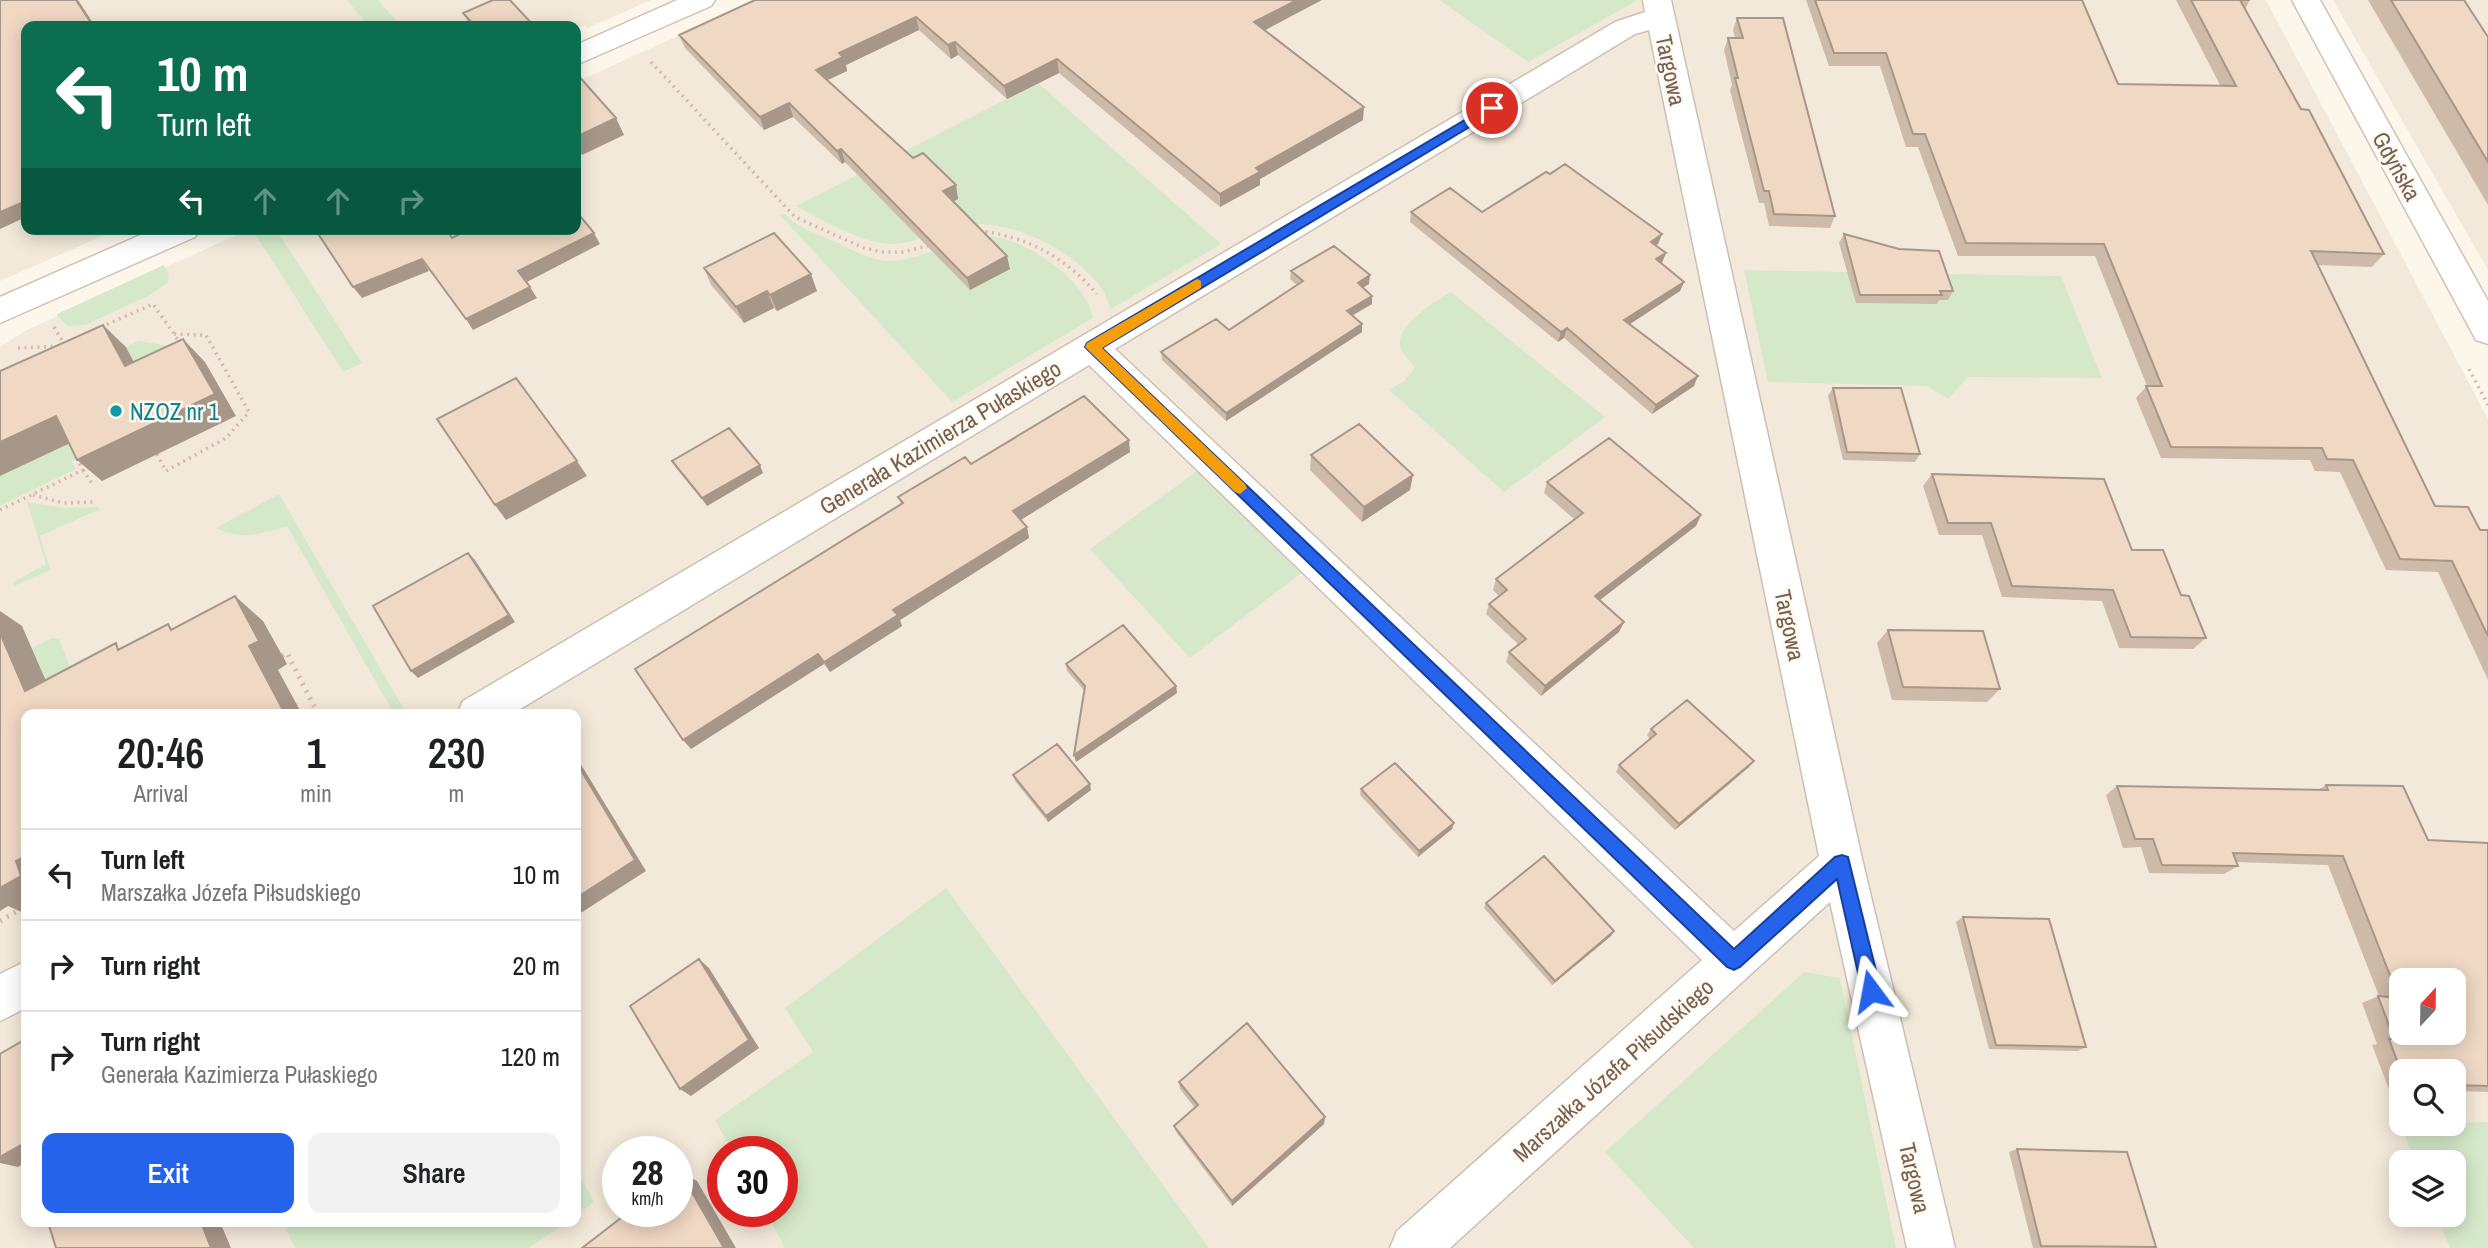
<!DOCTYPE html>
<meta charset="utf-8">
<style>
body{margin:0;font-family:"Archivo Narrow",sans-serif;background:#f2f2f2;color:#202124;height:100vh;display:flex;flex-direction:column;font-size:26px;white-space:nowrap}
*{box-sizing:border-box;margin:0}
p{font-size:23px;color:#757577}
.icon{flex:none;width:38px;height:38px;fill:none;stroke:currentColor;stroke-width:2;stroke-linecap:round;stroke-linejoin:round}
.map{position:relative;flex:1;overflow:hidden}
.side{position:absolute;left:21px;top:709px;width:560px;height:518px;display:flex;flex-direction:column;background:#fff;border-radius:14px;box-shadow:0 4px 18px #0003}
.side>*{flex:none}
.top-card{position:absolute;left:21px;top:21px;width:560px;height:214px;border-radius:14px;box-shadow:0 4px 18px #0003;background:#0b6e4f;color:#fff;overflow:hidden}
.needle{width:46px;rotate:22deg}
.buttons{position:absolute;left:2389px;top:968px;display:grid;gap:14px}
.buttons a{display:grid;place-items:center;width:77px;height:77px;border-radius:14px;background:#fff;box-shadow:0 4px 18px #0003;font-size:35px}
.speed{position:absolute;left:602px;top:1136px;display:flex;gap:14px;font-size:35px;font-weight:700;text-align:center}
.speed>*{display:grid;place-content:center;width:91px;height:91px;border-radius:50%;background:#fff;box-shadow:0 4px 18px #0003;line-height:1}
.speed small{font-size:18px;font-weight:400}
.speed .limit{border:10px solid #d22;background:#fff;color:#111}
.pin{position:absolute;display:grid;place-items:center;width:60px;height:60px;color:#fff;margin:-30px;border:4px solid #fff;border-radius:50%;box-shadow:0 2px 7px #0007}
.me{position:absolute;width:77px;margin:-38px;rotate:347deg;stroke-linejoin:round;filter:drop-shadow(0 0 5px #0008)}
.turn{display:flex;align-items:center;gap:24px;height:147px;padding:0 21px;font-size:32px}
.turn .icon{width:91px;height:91px;stroke-width:2.5}
.turn b{display:block;font-size:49px;line-height:60px}
.lanes{display:flex;align-items:center;height:66px;padding:0 21px;background:#0003;justify-content:center;gap:35px;direction:ltr}
.lanes .off{opacity:.35}
.eta{display:flex;justify-content:space-evenly;align-items:center;height:119px;text-align:center}
.eta b{font-size:42px;font-weight:600;line-height:49px}
.cta{display:flex;gap:14px;margin-top:auto;padding:14px 21px}
.cta a{flex:1;height:80px;border-radius:14px;background:#2563eb;color:#fff;font-size:28px;font-weight:600;line-height:80px;text-align:center}
.cta a+a{background:#f2f2f2;color:#202124}
ul{padding:0;list-style:none}
li{display:flex;align-items:center;gap:21px;height:91px;padding:0 21px;border-top:2px solid #e0e0e0}
li div{flex:1}
li b{display:block;font-size:26px}
li em{font-style:normal}
.map>svg:first-child{display:block}
.residential{fill:#f3e9da;fill-rule:evenodd}
.green{fill:#d5e9ca}
.lines{fill:none;stroke-linecap:round;stroke-linejoin:round}
.street-casing{stroke:#cdbfb1;stroke-width:3}
.secondary-casing{stroke:#d3c1b1;stroke-width:3}
.path-far1{stroke:#d5bba7;stroke-width:3.5;stroke-dasharray:2 4.5;stroke-linecap:butt}
.path{stroke:#d5bba7;stroke-width:5;stroke-dasharray:2 6;stroke-linecap:butt}
.street{fill:#fff;fill-rule:evenodd}
.secondary{fill:#fff;fill-rule:evenodd}
.wall{fill:#cebaa9}
.shaded-wall{fill:#a79789}
.building{fill:#efd8c4;stroke:#a79789;stroke-width:2;fill-rule:evenodd}
.route{fill:#2563eb;stroke:#184099;stroke-width:2}
.slow{fill:#f59e0b}
.culture-dot{fill:#0f9aa8;stroke:#fefaf1;stroke-width:2.5}
.labels{text-anchor:middle;dominant-baseline:central;stroke-width:5;stroke-linejoin:round;paint-order:stroke}
.street-label{font-size:23px;fill:#765f4f;stroke:#fefaf1}
.culture-label{font-size:23px;fill:#0d838f;stroke:#fefaf1;text-anchor:start}
</style>
<div class="map">
<svg width="2488" height="1248" viewBox="0 0 2488 1248">
<rect width="100%" height="100%" fill="#fcf6eb"/>
<path class="residential" d="M0,0H651L588,28L585,25L576,29V26H26V229H118L0,281Z
M758,0H2266L2488,419V1248H0V347L25,331L250,229H576V82ZM26,714H576V1222H26ZM2401,980H2454V1032H2401ZM2401,1071H2454V1124H2401ZM618,1152H677V1211H618ZM723,1152H782V1211H723ZM2401,1162H2454V1214H2401Z
M2333,0H2488V270L2414,141Z"/>
<path class="green" d="M347,0H378L401,26H368Z
M1439,0H1636V1L1528,62Z
M1038,83L1221,244L1111,309C1108,304 1107,299 1105,294C1080,251 1005,215 957,226C935,231 914,245 890,244C866,244 818,219 796,206Z
M785,214C796,227 815,233 831,240C847,247 868,259 886,261C904,262 926,253 943,248C954,244 967,237 978,236C1018,232 1086,278 1093,318L952,402L780,215Z
M252,229H276L362,363L343,372Z
M164,265L169,276L168,282L150,295L85,325L68,326L57,316V314Z
M1744,270L2061,276L2102,378L1968,377L1948,399L1927,386L1768,382Z
M1451,292L1605,417L1504,492L1389,390L1404,381L1415,368C1411,362 1404,355 1401,349C1392,328 1436,300 1451,292Z
M139,341L177,347L148,389L126,347Z
M81,438L89,454L72,462L76,469L0,506V476Z
M1200,469L1304,571L1190,658L1090,549Z
M279,494L405,711L394,714L287,526C261,534 242,541 216,528Z
M27,502L62,508L98,507L100,509L40,536L50,570L14,586V582L46,564Z
M52,638L59,639L71,669L60,713L32,648Z
M946,888L1209,1248H785L765,1211H782V1152L732,1151L715,1120L813,1052L785,1008Z
M1804,972L1840,978L1896,1248H1694L1605,1152Z
M2399,1120L2401,1124L2488,1122V1248H2450L2437,1215L2454,1214V1162H2415Z
M576,1169L594,1202L576,1215Z
M283,1222H567L529,1248H295Z"/>
<g class="lines">
<g class="street-casing">
<path id="street" d="M1643,0H1671L1863,863L1955,1248H1907L1830,902L1450,1248H1390L1397,1231L1702,960L1089,365L512,714H457L463,701L1615,22L1645,12ZM1649,30L1819,856L1734,931L1115,349L1635,34Z
M26,961V1008L0,1021V974Z"/>
</g>
<g class="secondary-casing">
<path id="secondary" d="M677,0H715L711,6L576,65V45Z
M2292,0H2320L2488,301V344L2476,340Z
M154,229H200L195,237L0,323V297Z"/>
</g>
<path class="path-far1" d="M651,62L795,217L864,248L883,252H903L931,245
M979,231C1027,236 1066,258 1097,294
M54,327L64,344L67,343
M101,327L153,304L181,344
M18,348L64,346
M2469,369L2488,405
M157,454L166,471L226,438L249,412L206,335L172,334
M83,470L93,485
M33,495L64,503L96,502
M0,510L83,470L79,463L83,461"/>
<path class="path" d="M282,656L287,653L318,714
M0,921L26,906"/>
<use href="#street" class="street"/>
<use href="#secondary" class="secondary"/>
</g>
<path class="wall" d="M755,0L1265,30L1363,120L1260,179V185L1220,207L1059,73L1007,99L958,55L951,59L919,30L846,65L847,71L828,80L913,158L956,185L958,199L953,201L1010,269L970,290L845,162L842,164L793,117L764,130L685,48L679,35Z
M1806,0H2082L2118,84L2220,85L2176,0H2250L2245,9L2301,109L2384,254L2372,267L2317,265L2435,506L2480,530H2488V680L2438,572L2386,570L2340,472L2315,471L2310,460L2161,458L2136,398L2147,386L2095,256H1958L1918,147H1906L1880,66H1829Z
M2368,0H2464L2488,37V205Z
M463,13L534,26H470Z
M1737,18L1835,216L1830,228L1769,226L1764,203H1759L1730,90L1732,85L1724,50L1728,38H1735L1733,30Z
M1411,212H1482L1662,234L1658,244L1656,245L1662,263L1661,264L1684,282L1680,291L1630,324L1694,386L1652,414L1564,338L1558,342L1410,222Z
M1844,234L1953,291L1948,300H1939L1937,304L1856,303L1839,243Z
M704,268L817,291L777,311L774,308L744,323L711,285Z
M1291,271L1369,284L1363,288L1372,304L1353,315L1362,332L1226,421L1162,360L1161,352L1229,330L1297,285L1290,279Z
M1833,388L1920,454L1915,462L1843,460L1828,396Z
M1130,452L1020,520L1027,527L1029,538L900,620L902,626L830,672L824,664L691,749L901,504L898,497L971,464Z
M1311,455L1410,490L1362,522L1310,470Z
M672,461L763,473L707,506L676,468Z
M1932,474L2132,550L2206,638L2193,649L2119,648L2102,601L2002,597L1982,535H1939L1923,486Z
M1547,482L1701,515L1696,526L1599,600L1619,632L1541,696L1506,662L1509,652L1519,645L1486,614L1489,604L1499,596L1493,590L1496,579L1574,519L1544,493Z
M1888,630L2000,689L1987,702L1892,700L1877,643Z
M1066,664L1176,686L1177,693L1076,762L1084,690L1067,671Z
M1651,729L1754,761L1749,767L1675,830L1616,772L1619,765L1650,739L1647,735Z
M1013,775L1091,790L1048,822L1015,781Z
M2326,785L2428,840L2488,843V1092L2454,1091V1071H2401V1090L2389,1089L2372,1045L2377,1044L2362,1003L2379,996L2328,865L2236,862L2238,866L2224,874L2149,873L2141,847L2123,848L2106,795L2117,786L2318,790Z
M1361,789L1454,823L1452,829L1418,857L1360,795Z
M1486,903L1614,931L1611,936L1552,985L1484,908Z
M1963,917L2086,1047L2078,1051L1989,1049L1956,922Z
M1179,1082L1325,1117L1324,1124L1232,1206L1176,1132L1174,1126L1195,1108L1180,1089Z
M2017,1149L2156,1247L2033,1248L2009,1152Z"/>
<path class="shaded-wall" d="M76,0H78L95,26H93Z
M1297,0H1322L1254,36V22Z
M916,17L919,30L846,65L847,71L821,83L816,70L839,53Z
M955,42L958,55L951,59L948,45Z
M1057,59L1059,73L1007,99L1004,86Z
M789,103L793,117L764,130L760,117Z
M1364,107L1363,120L1260,179V185L1220,207V194L1256,168Z
M616,118L624,135L582,155L576,144V137Z
M841,149L845,162L842,164L837,151Z
M956,185L958,199L946,205L943,191Z
M26,201V217L0,229V212Z
M594,233L600,244L525,283L518,271Z
M1662,234L1658,244L1648,252L1651,242Z
M1666,253L1662,263L1652,269L1656,259Z
M1007,256L1010,269L970,290L967,278Z
M422,259L429,271L362,298L353,287Z
M811,274L817,291L777,311L770,295Z
M1370,275L1369,284L1357,291L1358,283Z
M1684,282L1680,291L1621,330L1624,320Z
M530,287L537,298L473,330L466,319Z
M767,291L774,308L744,323L736,307Z
M1372,296V304L1346,319L1347,311Z
M1362,324V332L1226,421V413Z
M103,325L126,347L148,389L125,366Z
M1567,328L1564,338L1558,342L1561,332Z
M183,339L205,362L236,416L102,481L77,460Z
M1698,376L1694,386L1652,414L1656,405Z
M56,416L81,438L0,476V442Z
M1129,440L1130,452L1016,523L1013,511Z
M577,461L587,476L506,520L495,505Z
M760,465L763,473L707,506L702,498Z
M1413,475L1410,490L1362,522L1364,507Z
M1701,515L1696,526L1591,607L1595,596Z
M1027,527L1029,538L900,620L902,626L830,672L824,662L893,610Z
M468,553L475,560L515,622L418,678L411,671Z
M235,596L263,621L287,664L278,670L302,714H276L249,646Z
M0,611L22,626L60,713L25,691L0,633Z
M1624,622L1619,632L1541,696L1545,686Z
M818,654L824,664L691,749L683,740Z
M1176,686L1177,693L1076,762L1074,755Z
M576,758L580,763L646,871L576,916Z
M1754,761L1749,767L1675,830L1679,824Z
M1090,784L1091,790L1048,822L1046,816Z
M1454,823L1452,829L1418,857L1419,851Z
M26,856V914L8,906L0,911V888L16,861Z
M1614,931L1611,936L1552,985L1555,981Z
M699,959L709,968L759,1048L691,1096L680,1089Z
M1325,1117L1324,1124L1232,1206V1201Z
M23,1144H26V1162L18,1167L0,1163V1157Z
M681,1173L697,1181L736,1248H724Z
M201,1222H220L231,1248H211Z"/>
<path class="building" d="M0,0H76L93,26H26V201L0,212Z
M493,0H510L534,26H475L463,13Z
M755,0H1297L1254,22L1364,107L1256,168L1260,172L1220,194L1057,59L1004,86L955,42L948,45L916,17L839,53L843,57L816,70L913,158L923,153L956,185L943,191L1007,256L967,278L841,149L837,151L789,103L760,117L679,35Z
M1815,0H2082L2118,84L2236,86L2191,0H2250H2240L2301,109L2309,110L2384,254L2311,251L2435,506L2468,507L2480,530H2488V636L2452,561L2400,559L2353,460L2327,459L2322,448L2171,447L2146,386H2162L2104,244L1966,243L1925,134H1913L1886,53H1834Z
M2391,0H2464L2488,37V162Z
M1737,18H1783L1835,216L1774,214L1769,191H1764L1735,78H1738L1728,38H1743Z
M576,73L616,118L576,137Z
M1565,164L1662,234L1651,242L1666,253L1656,259L1684,282L1624,320L1698,376L1656,405L1567,328L1561,332L1411,212L1450,188L1482,212L1546,172L1550,174Z
M576,211L594,233L518,271L530,287L466,319L422,259L353,287L315,229H446L452,238L470,229H576Z
M774,233L811,274L770,295L767,291L736,307L704,268Z
M1844,234L1899,249L1939,251L1953,291H1940L1942,295H1860Z
M1334,246L1370,275L1358,283L1372,296L1347,311L1362,324L1226,413L1161,352L1216,319L1229,330L1303,281L1291,271Z
M103,325L125,366L183,339L215,394L77,460L56,416L0,442V371Z
M516,378L577,461L495,505L437,419Z
M1833,388H1901L1920,454L1847,452Z
M1084,396L1129,440L1013,511L1027,527L893,610L898,615L824,662L818,654L683,740L635,669L903,503L898,497L965,457L971,464Z
M1359,424L1413,475L1364,507L1311,455Z
M729,428L760,465L702,498L672,461Z
M1609,438L1701,515L1595,596L1624,622L1545,686L1509,652L1526,639L1489,604L1507,590L1496,579L1583,513L1547,482Z
M1932,474L2104,479L2132,550H2163L2181,595L2189,596L2206,638L2131,637L2113,590L2012,586L1991,523H1948Z
M468,553L509,615L411,671L373,606Z
M235,596L259,641L249,646L283,710L276,714H26V856L16,861L21,876L0,888V633L25,691L116,643L118,650L168,624L171,630Z
M1123,625L1176,686L1074,755L1085,686L1066,664Z
M1888,630L1983,631L2000,689L1903,687Z
M1687,700L1754,761L1679,824L1619,765L1656,734L1651,729Z
M1057,744L1090,784L1046,816L1013,775Z
M576,762L635,860L576,898Z
M1395,763L1454,823L1419,851L1361,789Z
M2326,785L2403,786L2428,840L2488,843V1086L2454,1085V1071H2401L2389,1039H2394L2378,996L2399,998L2343,856L2233,853L2238,866L2162,865L2153,839H2135L2117,786L2328,790ZM2401,980H2454V1032H2401Z
M1544,856L1614,931L1555,981L1486,903Z
M1963,917L2049,919L2086,1047L1996,1045Z
M699,959L749,1040L680,1089L630,1006Z
M1247,1023L1325,1117L1232,1201L1174,1126L1198,1105L1179,1082Z
M26,1039V1154L23,1144L0,1157V1054Z
M2017,1149L2127,1152L2156,1247L2041,1246Z
M681,1173L724,1248H582L630,1211H677V1176Z
M48,1222H201L211,1248H56Z"/>
<path class="route" d="M1492,104L1498,108L1496,111L1102,348L1734,949L1835,857L1842,855L1848,857L1881,991L1878,998L1871,1001L1865,998L1862,991L1837,879L1740,967L1734,970L1727,967L1085,347L1087,343Z"/>
<path class="slow" d="M1197,279L1201,281V288L1102,348L1245,484L1247,488L1240,494L1235,492L1085,347L1087,343Z"/>
<circle class="culture-dot" cx="116" cy="411" r="7"/>
<g class="labels">
<g class="street-label">
<text transform="translate(1671 70) rotate(78)">Targowa</text>
<text transform="translate(2397 166) rotate(61)">Gdyńska</text>
<text transform="translate(940 437) rotate(-31)">Generała Kazimierza Pułaskiego</text>
<text transform="translate(1790 625) rotate(78)">Targowa</text>
<text transform="translate(1613 1070) rotate(-42)">Marszałka Józefa Piłsudskiego</text>
<text transform="translate(1915 1178) rotate(77)">Targowa</text>
</g>
<g class="culture-label">
<text x="130" y="411">NZOZ nr 1</text>
</g>
</g>
</svg>
<div class="buttons">
<a><svg class="needle" viewBox="-14 -14 28 28"><path d="M0-13l5 13h-10z" fill="#e53935"/><path d="M0 13l5-13h-10z" fill="#757577"/></svg></a>
<a><svg class="icon" aria-label="search" viewBox="0 0 24 24"><circle cx="10" cy="10" r="6"/><path d="M15 15l6 6"/></svg></a>
<a><svg class="icon" aria-label="layers" viewBox="0 0 24 24"><path d="M12 4l9 5-9 5-9-5zM3 14l9 5 9-5"/></svg></a>
</div>
<div class="speed"><div>28<small>km/h</small></div><div class="limit">30</div></div>
<div class="pin" style="left:1492px;top:108px;background:#d93025"><svg class="icon" aria-label="arrive" viewBox="0 0 24 24"><path d="M6 21V4h12l-3 4 3 4H6"/></svg></div>
<svg class="me" style="left:1871px;top:991px" viewBox="-20 -20 40 40"><path d="M0-17L14 15 0 8-14 15z" fill="#2563eb" stroke="#fff" stroke-width="4"/></svg>
<div class="top-card">
<div class="turn"><svg class="icon" aria-label="left" viewBox="0 0 24 24"><path d="M17 20v-9H6M10 6l-5 5 5 5"/></svg><div><b>10 m</b>Turn left</div></div>
<div class="lanes"><svg class="icon" aria-label="left" viewBox="0 0 24 24"><path d="M17 20v-9H6M10 6l-5 5 5 5"/></svg><svg class="icon off" aria-label="ahead" viewBox="0 0 24 24"><path d="M12 20V5M6 11l6-6 6 6"/></svg><svg class="icon off" aria-label="ahead" viewBox="0 0 24 24"><path d="M12 20V5M6 11l6-6 6 6"/></svg><svg class="icon off" aria-label="right" viewBox="0 0 24 24"><path d="M7 20v-9h11M14 6l5 5-5 5"/></svg></div>
</div>
<section class="side">
<div class="eta">
<div><b>20:46</b><p>Arrival</p></div>
<div><b>1</b><p>min</p></div>
<div><b>230</b><p>m</p></div>
</div>
<ul>
<li><svg class="icon" aria-label="left" viewBox="0 0 24 24"><path d="M17 20v-9H6M10 6l-5 5 5 5"/></svg><div><b>Turn left</b><p>Marszałka Józefa Piłsudskiego</p></div><em>10 m</em></li>
<li><svg class="icon" aria-label="right" viewBox="0 0 24 24"><path d="M7 20v-9h11M14 6l5 5-5 5"/></svg><div><b>Turn right</b></div><em>20 m</em></li>
<li><svg class="icon" aria-label="right" viewBox="0 0 24 24"><path d="M7 20v-9h11M14 6l5 5-5 5"/></svg><div><b>Turn right</b><p>Generała Kazimierza Pułaskiego</p></div><em>120 m</em></li>
</ul>
<div class="cta"><a>Exit</a><a>Share</a></div>
</section>
</div>
